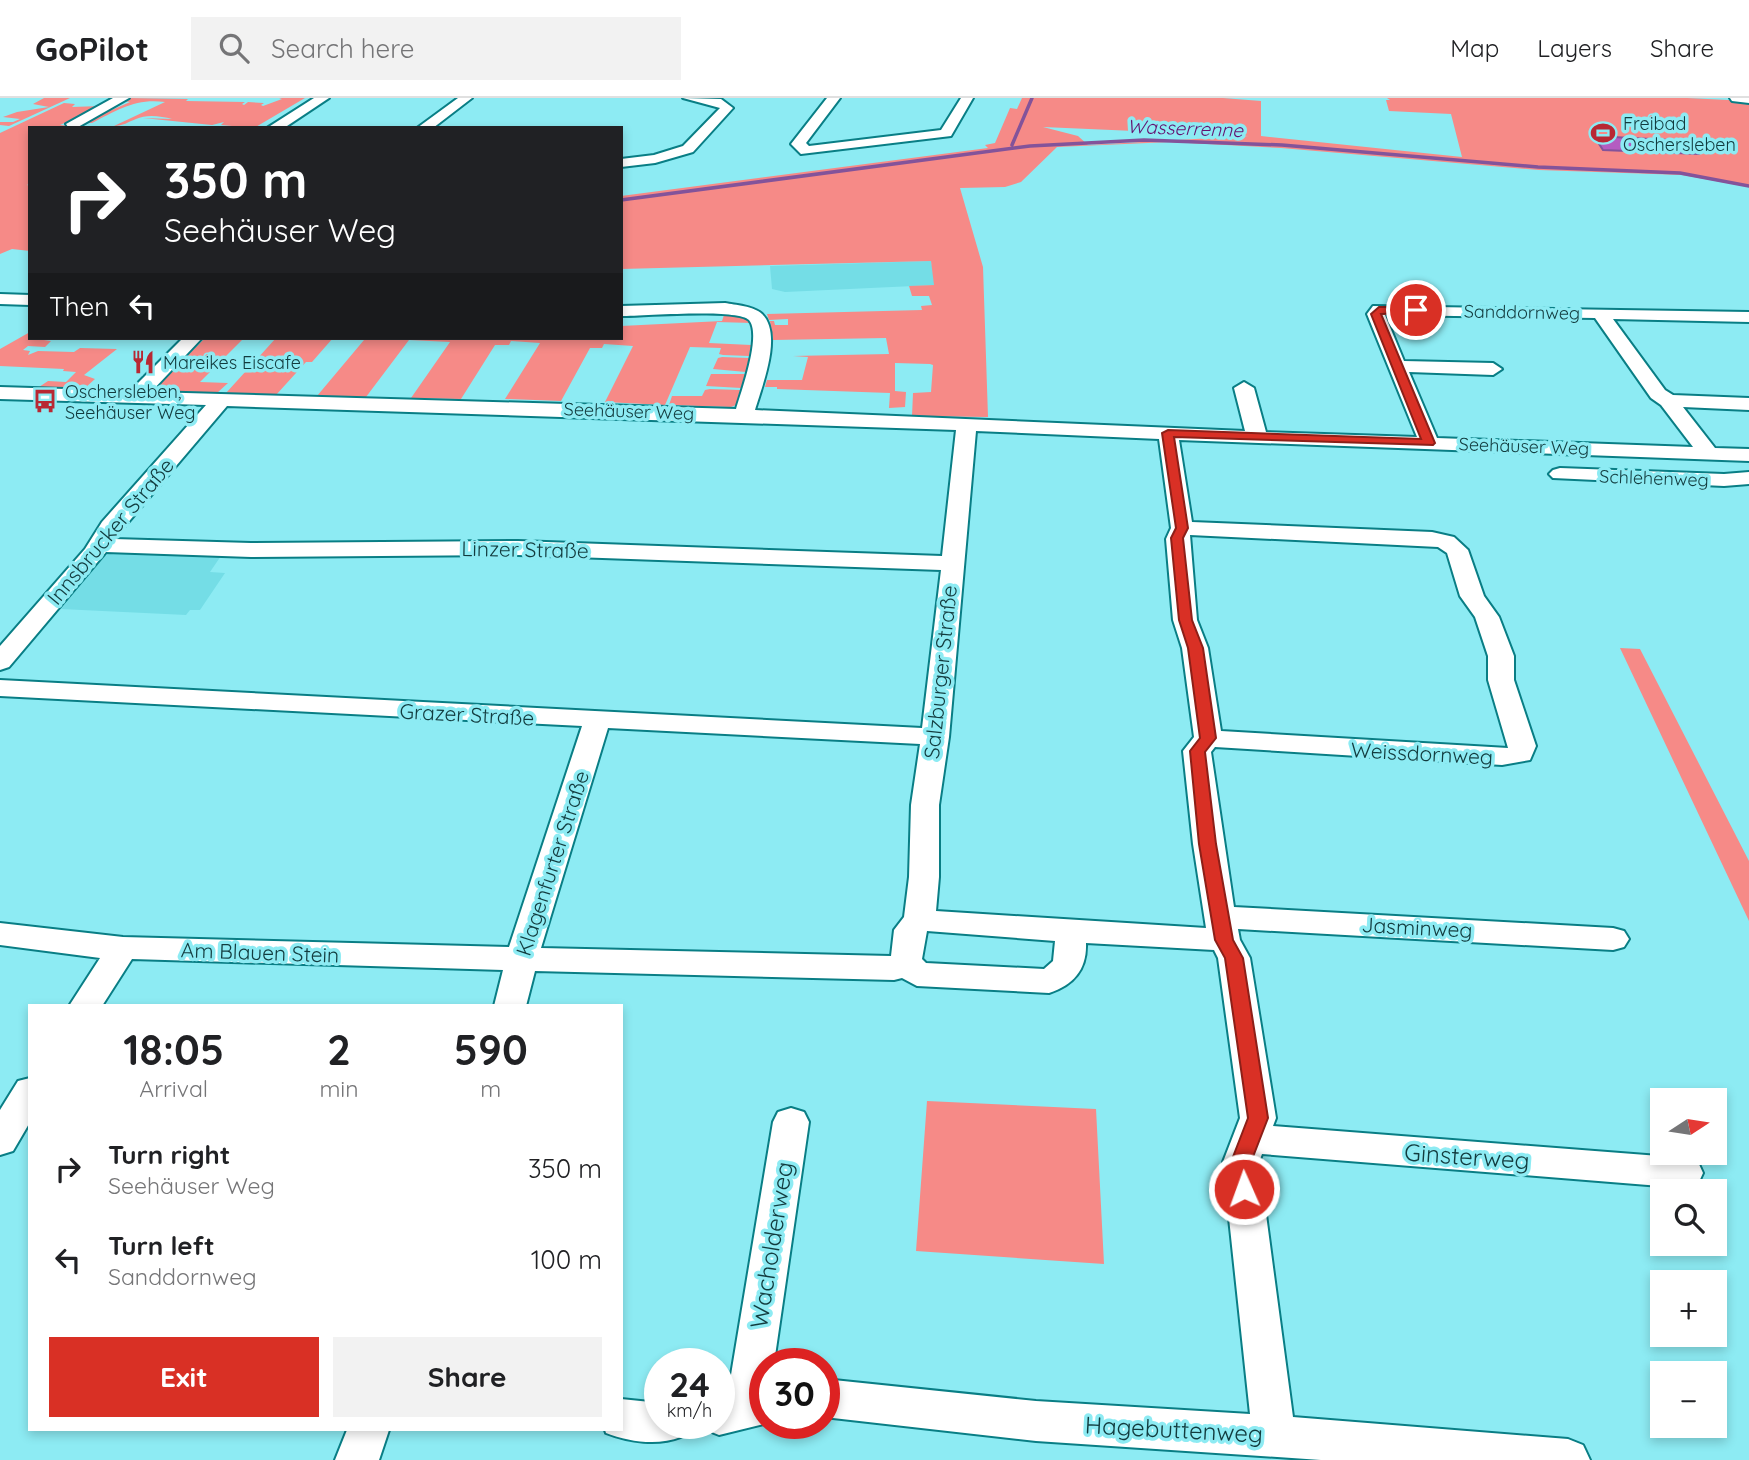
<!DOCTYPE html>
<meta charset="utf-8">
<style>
body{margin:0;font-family:Quicksand,sans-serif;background:#f2f2f2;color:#202124;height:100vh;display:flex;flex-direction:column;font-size:26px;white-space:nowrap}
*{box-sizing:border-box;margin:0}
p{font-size:23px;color:#757577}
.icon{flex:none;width:38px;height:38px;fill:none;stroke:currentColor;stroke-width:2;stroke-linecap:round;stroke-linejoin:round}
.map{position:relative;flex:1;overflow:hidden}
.side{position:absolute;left:28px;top:906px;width:595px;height:427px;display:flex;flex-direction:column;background:#fff;border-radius:0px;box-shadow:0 4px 10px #0003}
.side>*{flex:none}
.top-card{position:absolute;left:28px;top:28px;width:595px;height:214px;border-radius:0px;box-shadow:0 4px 10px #0003;background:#202124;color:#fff;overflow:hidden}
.needle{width:46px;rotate:78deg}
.controls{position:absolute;left:1650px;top:990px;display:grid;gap:14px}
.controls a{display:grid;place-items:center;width:77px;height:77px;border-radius:0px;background:#fff;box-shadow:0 4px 10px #0003;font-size:35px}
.speed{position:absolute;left:644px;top:1250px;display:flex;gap:14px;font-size:35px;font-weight:700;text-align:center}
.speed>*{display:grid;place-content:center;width:91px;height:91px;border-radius:50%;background:#fff;box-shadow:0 4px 10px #0003;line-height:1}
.speed small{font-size:18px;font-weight:400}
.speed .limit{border:10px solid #d22;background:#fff;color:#111}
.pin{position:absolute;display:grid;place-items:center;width:60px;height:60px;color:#fff;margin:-30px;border:4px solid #fff;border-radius:50%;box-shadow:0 2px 7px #0007}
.me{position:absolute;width:77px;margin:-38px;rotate:358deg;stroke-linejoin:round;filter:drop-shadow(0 0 5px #0008)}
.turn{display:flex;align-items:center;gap:24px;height:147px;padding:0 21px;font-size:32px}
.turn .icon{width:91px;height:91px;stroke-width:2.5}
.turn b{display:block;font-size:49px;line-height:60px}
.then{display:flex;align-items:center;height:66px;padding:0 21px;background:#0003;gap:14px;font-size:26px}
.eta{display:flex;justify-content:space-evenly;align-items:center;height:119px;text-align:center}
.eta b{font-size:42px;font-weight:800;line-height:49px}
.cta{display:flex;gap:14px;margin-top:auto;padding:14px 21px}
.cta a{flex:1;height:80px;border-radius:0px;background:#d93025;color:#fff;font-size:28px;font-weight:800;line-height:80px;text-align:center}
.cta a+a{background:#f2f2f2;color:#202124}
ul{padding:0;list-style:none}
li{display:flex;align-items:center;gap:21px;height:91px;padding:0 21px}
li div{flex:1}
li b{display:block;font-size:26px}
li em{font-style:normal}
header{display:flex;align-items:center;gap:42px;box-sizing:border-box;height:98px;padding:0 35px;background:#fff;border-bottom:2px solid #e0e0e0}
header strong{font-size:33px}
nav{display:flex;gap:38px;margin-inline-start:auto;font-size:24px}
.search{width:490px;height:63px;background:#f2f2f2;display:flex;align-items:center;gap:18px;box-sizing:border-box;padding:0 24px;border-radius:0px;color:#757577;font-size:26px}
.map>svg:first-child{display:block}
.built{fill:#74dde6}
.green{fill:#f68a87;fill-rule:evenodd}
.water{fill:#b45dc1;stroke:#83539a;stroke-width:2}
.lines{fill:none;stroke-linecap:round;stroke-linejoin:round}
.stream{stroke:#83539a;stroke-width:3.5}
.minor-casing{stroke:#097e85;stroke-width:4}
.minor{fill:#fff;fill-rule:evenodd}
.route{fill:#d93025;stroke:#8d1f18;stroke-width:2}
.labels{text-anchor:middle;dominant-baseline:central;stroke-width:7;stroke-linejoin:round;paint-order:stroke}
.far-poi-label{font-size:18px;fill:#123b3e;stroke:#8debf3;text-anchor:start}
.far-street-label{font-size:18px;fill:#123b3e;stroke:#8debf3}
.far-water-label{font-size:19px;font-style:italic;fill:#651270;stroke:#8debf3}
.street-label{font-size:21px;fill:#123b3e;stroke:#8debf3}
.near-street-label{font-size:24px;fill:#123b3e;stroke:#8debf3}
</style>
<header>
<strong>GoPilot</strong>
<div class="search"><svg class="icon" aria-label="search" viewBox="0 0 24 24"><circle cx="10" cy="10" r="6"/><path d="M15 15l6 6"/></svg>Search here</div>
<nav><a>Map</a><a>Layers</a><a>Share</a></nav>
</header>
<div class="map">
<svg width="1749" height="1362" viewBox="0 0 1749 1362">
<rect width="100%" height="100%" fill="#8debf3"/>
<path class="built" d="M931,163L935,187L785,194L772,191L770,168Z
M123,451L223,455L210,474L225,475L200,512H190L186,517L61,511L105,458Z"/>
<path class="green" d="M44,0H70L9,28L0,27V24H13L20,21L3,19L17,14L49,9L33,6Z
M128,0L188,1L186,3L245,4L242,6L244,7L248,4L264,5L261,7L263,8L282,1L279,0H305L254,30H231L232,28L221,27L224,24L212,27L143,20L172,21C161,18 146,16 136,21C128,24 123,28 114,28L165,4C136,0 117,12 92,25H98H82L130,4L123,3Z
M1022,0H1223L1261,3V38L1462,59L1451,16L1389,13L1386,2H1390L1387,0H1687L1749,3V89L1682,77L1539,72L1281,50L1170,44L1057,49L1021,84L1005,89L960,90L983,169L988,319L912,318L913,295L931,294L933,267L930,266L895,265V293L906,294L905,309L889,310L890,295L777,291V289H765L767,282H802L808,259L793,258L889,256L886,240L773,242L770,223H774L775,227H788V221L769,222L767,216L922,212L921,208L932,207L929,198H912L909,188L934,187L931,163L621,171V98L988,50L985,47L995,45L1010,10L1017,11ZM1043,29L1249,38L1088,47L1078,38Z
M64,5L75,6L72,9L101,8L60,27L90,30H30V85L27,87L30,88V153L12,151L0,156V35Z
M731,214L748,220L752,225L717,224L709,245L751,247L749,258L723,257L719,256L721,250L690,249L665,307L605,304L633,248L604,246L602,250H590L561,303L505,301L540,245L511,243L509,247H495L461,301L411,300L450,244L409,242L366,299L317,298L364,242L333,240L312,264H306L276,297L226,295L276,240H621V228L722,223L724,217Z
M30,234V240L51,243L45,249L28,248L23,252L30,253L28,257L38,253L74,254L80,250L117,251L84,277L95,281L85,290L39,289L48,283L66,284L76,274L63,273L64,271L0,268V251Z
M205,240H244L200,284L228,285L217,295L158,292V288Z
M722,259L749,260L746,274L713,271L718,260Z
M711,276H745L741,290L706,288Z
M710,291L740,292L736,307L731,309L669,307L672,298H702L705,292Z
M1620,550L1640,551L1749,763V823Z
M927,1003L1096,1011L1104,1166L916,1153Z"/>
<path class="water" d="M1594,38L1688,43L1698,56L1603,52Z"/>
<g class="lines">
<path class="stream" d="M1012,47L1032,0
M621,102L1030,48L1144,42L1282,47L1538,69L1680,75L1749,88"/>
<g class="minor-casing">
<path id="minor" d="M113,0H129L78,29H68L66,26Z
M314,0H329L284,30H267Z
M458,0H472L433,30H417Z
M683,0L721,1L733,10L693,54L655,65L621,69V61L654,57L683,48L720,10Z
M827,0H840L806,45L809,48L941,32L961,0H973L951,38L801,56L791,46Z
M1730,0H1749V5L1732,3Z
M0,196L30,197V207L0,206Z
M725,205C735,207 754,208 762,216C783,236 762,288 755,312L1245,333L1234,290L1244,284L1254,290L1266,334L1417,339L1367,216L1373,208L1749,214V224L1613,221L1665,292L1673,297L1749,300V312L1683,309L1715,350L1749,351V363L1179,342L1192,424L1432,434L1454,439L1468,452L1484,498L1499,519L1514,558V582L1536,648L1530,662L1502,667L1215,649L1211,654L1234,809L1613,830L1624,833L1629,841L1624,849L1613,852L1238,831L1240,842L1250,860L1276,1020L1273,1028L1685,1060L1698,1064L1703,1075L1698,1086L1685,1090L1262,1056L1259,1064L1293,1319L1568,1341L1583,1347L1590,1362H1321L1036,1343L824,1319V1281L1036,1303L1250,1316L1223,1064L1240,1020L1218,860L1214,852L1086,845C1087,871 1074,887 1049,895L917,888L902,880L894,882L535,873L526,908H494L503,872L132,861L102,908H69L100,860L0,847V825L123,839L509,849L582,628L0,598V582L922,630L941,472L518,457L251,459L106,454L9,569L0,572V548L85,451L102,424L206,307L0,301V289L130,293L183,240H202L151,294L736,311C741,294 762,237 749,222C738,210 642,218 621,218V208ZM1385,217L1595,220L1651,300L1661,307L1693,349L1437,340L1409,274L1493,277L1502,271L1493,265L1404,263ZM227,308L956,332L942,458L518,443L251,445L114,441ZM976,333L1159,341L1171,430L1166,441L1173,522L1182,550L1194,639L1183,653L1193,746L1206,830L936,813L939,779V707L949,639ZM1190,437L1438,449L1447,455L1460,498L1475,519L1488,558V582L1508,650L1221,633L1208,550L1197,522ZM608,630L920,646L911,707L909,779L904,819L894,832L891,858L541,850ZM927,833L1055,843L1053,863L1044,871L926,865L922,861Z
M1560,370L1724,376L1749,374V386L1724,388L1553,380L1549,376L1553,372Z
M30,980V1024L13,1053L0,1057V1012L18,983Z
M791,1010L804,1014L809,1024L774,1265H765V1325H768L719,1337L704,1331L701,1325H719V1297L728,1295L773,1024L778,1014Z
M621,1301L660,1305V1325H687L681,1339C658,1348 629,1344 606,1335L605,1332H621Z
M347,1332H389L379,1362H335Z"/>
</g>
<use href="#minor" class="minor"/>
</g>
<path class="route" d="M1379,209H1416L1421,212L1416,215L1381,216L1435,345L1433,347L1174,339L1188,430L1183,440L1192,522L1203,550L1216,640L1205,654L1216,746L1233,842L1243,860L1268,1020L1251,1064L1255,1091L1252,1097L1244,1100L1237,1097L1231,1064L1248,1020L1225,860L1215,842L1199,746L1190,653L1200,640L1188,550L1179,522L1171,440L1176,430L1162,335L1168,332L1421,341L1371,216Z"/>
<defs>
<g id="stadium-bare" transform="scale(1.89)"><path d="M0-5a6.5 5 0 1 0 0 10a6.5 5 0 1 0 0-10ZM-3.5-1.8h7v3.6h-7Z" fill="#b82833" stroke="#8debf3" stroke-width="2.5" paint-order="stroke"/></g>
<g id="restaurant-bare" transform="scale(1.89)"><path d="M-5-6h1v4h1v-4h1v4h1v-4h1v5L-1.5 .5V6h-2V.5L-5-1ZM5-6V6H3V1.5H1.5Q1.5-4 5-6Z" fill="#b82833" stroke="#8debf3" stroke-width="2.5" paint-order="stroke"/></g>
<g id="bus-bare" transform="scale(1.89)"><path d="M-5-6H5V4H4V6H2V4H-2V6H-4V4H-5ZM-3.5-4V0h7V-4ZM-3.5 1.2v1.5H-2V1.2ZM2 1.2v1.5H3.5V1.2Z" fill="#b82833" stroke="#8debf3" stroke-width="2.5" paint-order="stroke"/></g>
</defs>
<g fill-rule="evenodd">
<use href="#stadium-bare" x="1603" y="35"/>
<use href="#restaurant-bare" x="143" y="264"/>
<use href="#bus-bare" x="45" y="303"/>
</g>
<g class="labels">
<g class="far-poi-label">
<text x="1623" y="25">Freibad<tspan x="1623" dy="21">Oschersleben</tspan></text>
<text x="163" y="264">Mareikes Eiscafe</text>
<text x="65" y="293">Oschersleben,<tspan x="65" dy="21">Seehäuser Weg</tspan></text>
</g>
<g class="far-street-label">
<text transform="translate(1522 214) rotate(1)">Sanddornweg</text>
<text transform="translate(629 313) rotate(2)">Seehäuser Weg</text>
<text transform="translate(1524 348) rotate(2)">Seehäuser Weg</text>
<text transform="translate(1654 380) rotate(2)">Schlehenweg</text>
</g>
<g class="far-water-label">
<text transform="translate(1185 30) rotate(2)">Wasserrenne</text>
</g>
<g class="street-label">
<text transform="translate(110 433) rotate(-50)">Innsbrucker Straße</text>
<text transform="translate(525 451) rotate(1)">Linzer Straße</text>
<text transform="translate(940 574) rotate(-84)">Salzburger Straße</text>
<text transform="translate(467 616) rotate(3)">Grazer Straße</text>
<text transform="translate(1422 655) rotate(3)">Weissdornweg</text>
<text transform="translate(552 765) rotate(-72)">Klagenfurter Straße</text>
<text transform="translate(1417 829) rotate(3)">Jasminweg</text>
<text transform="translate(260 854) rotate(2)">Am Blauen Stein</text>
</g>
<g class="near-street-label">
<text transform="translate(1467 1058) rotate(4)">Ginsterweg</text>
<text transform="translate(771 1147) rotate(-81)">Wacholderweg</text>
<text transform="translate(1174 1331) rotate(3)">Hagebuttenweg</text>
</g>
</g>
</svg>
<div class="controls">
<a><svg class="needle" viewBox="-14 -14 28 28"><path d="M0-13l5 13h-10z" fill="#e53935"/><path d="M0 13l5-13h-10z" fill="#757577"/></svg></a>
<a><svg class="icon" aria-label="search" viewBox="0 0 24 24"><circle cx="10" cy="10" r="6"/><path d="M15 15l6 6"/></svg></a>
<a>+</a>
<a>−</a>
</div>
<div class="speed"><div>24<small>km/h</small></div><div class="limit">30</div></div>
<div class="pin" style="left:1416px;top:212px;background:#d93025"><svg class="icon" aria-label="arrive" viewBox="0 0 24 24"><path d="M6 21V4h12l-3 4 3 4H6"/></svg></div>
<svg class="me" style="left:1244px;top:1091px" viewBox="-20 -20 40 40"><circle r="17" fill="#d93025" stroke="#fff" stroke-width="3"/><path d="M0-11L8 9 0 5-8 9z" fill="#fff"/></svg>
<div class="top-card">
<div class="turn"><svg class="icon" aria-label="right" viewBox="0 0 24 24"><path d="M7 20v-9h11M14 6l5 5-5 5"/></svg><div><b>350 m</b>Seehäuser Weg</div></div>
<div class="then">Then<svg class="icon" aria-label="left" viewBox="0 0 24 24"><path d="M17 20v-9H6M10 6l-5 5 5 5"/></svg></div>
</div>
<section class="side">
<div class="eta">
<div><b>18:05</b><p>Arrival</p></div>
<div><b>2</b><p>min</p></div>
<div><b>590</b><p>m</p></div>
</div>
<ul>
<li><svg class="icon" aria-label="right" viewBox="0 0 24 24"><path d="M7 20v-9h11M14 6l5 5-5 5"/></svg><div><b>Turn right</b><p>Seehäuser Weg</p></div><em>350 m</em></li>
<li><svg class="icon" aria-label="left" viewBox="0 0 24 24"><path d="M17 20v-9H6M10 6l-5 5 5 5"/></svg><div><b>Turn left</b><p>Sanddornweg</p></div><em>100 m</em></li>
</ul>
<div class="cta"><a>Exit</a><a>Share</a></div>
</section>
</div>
